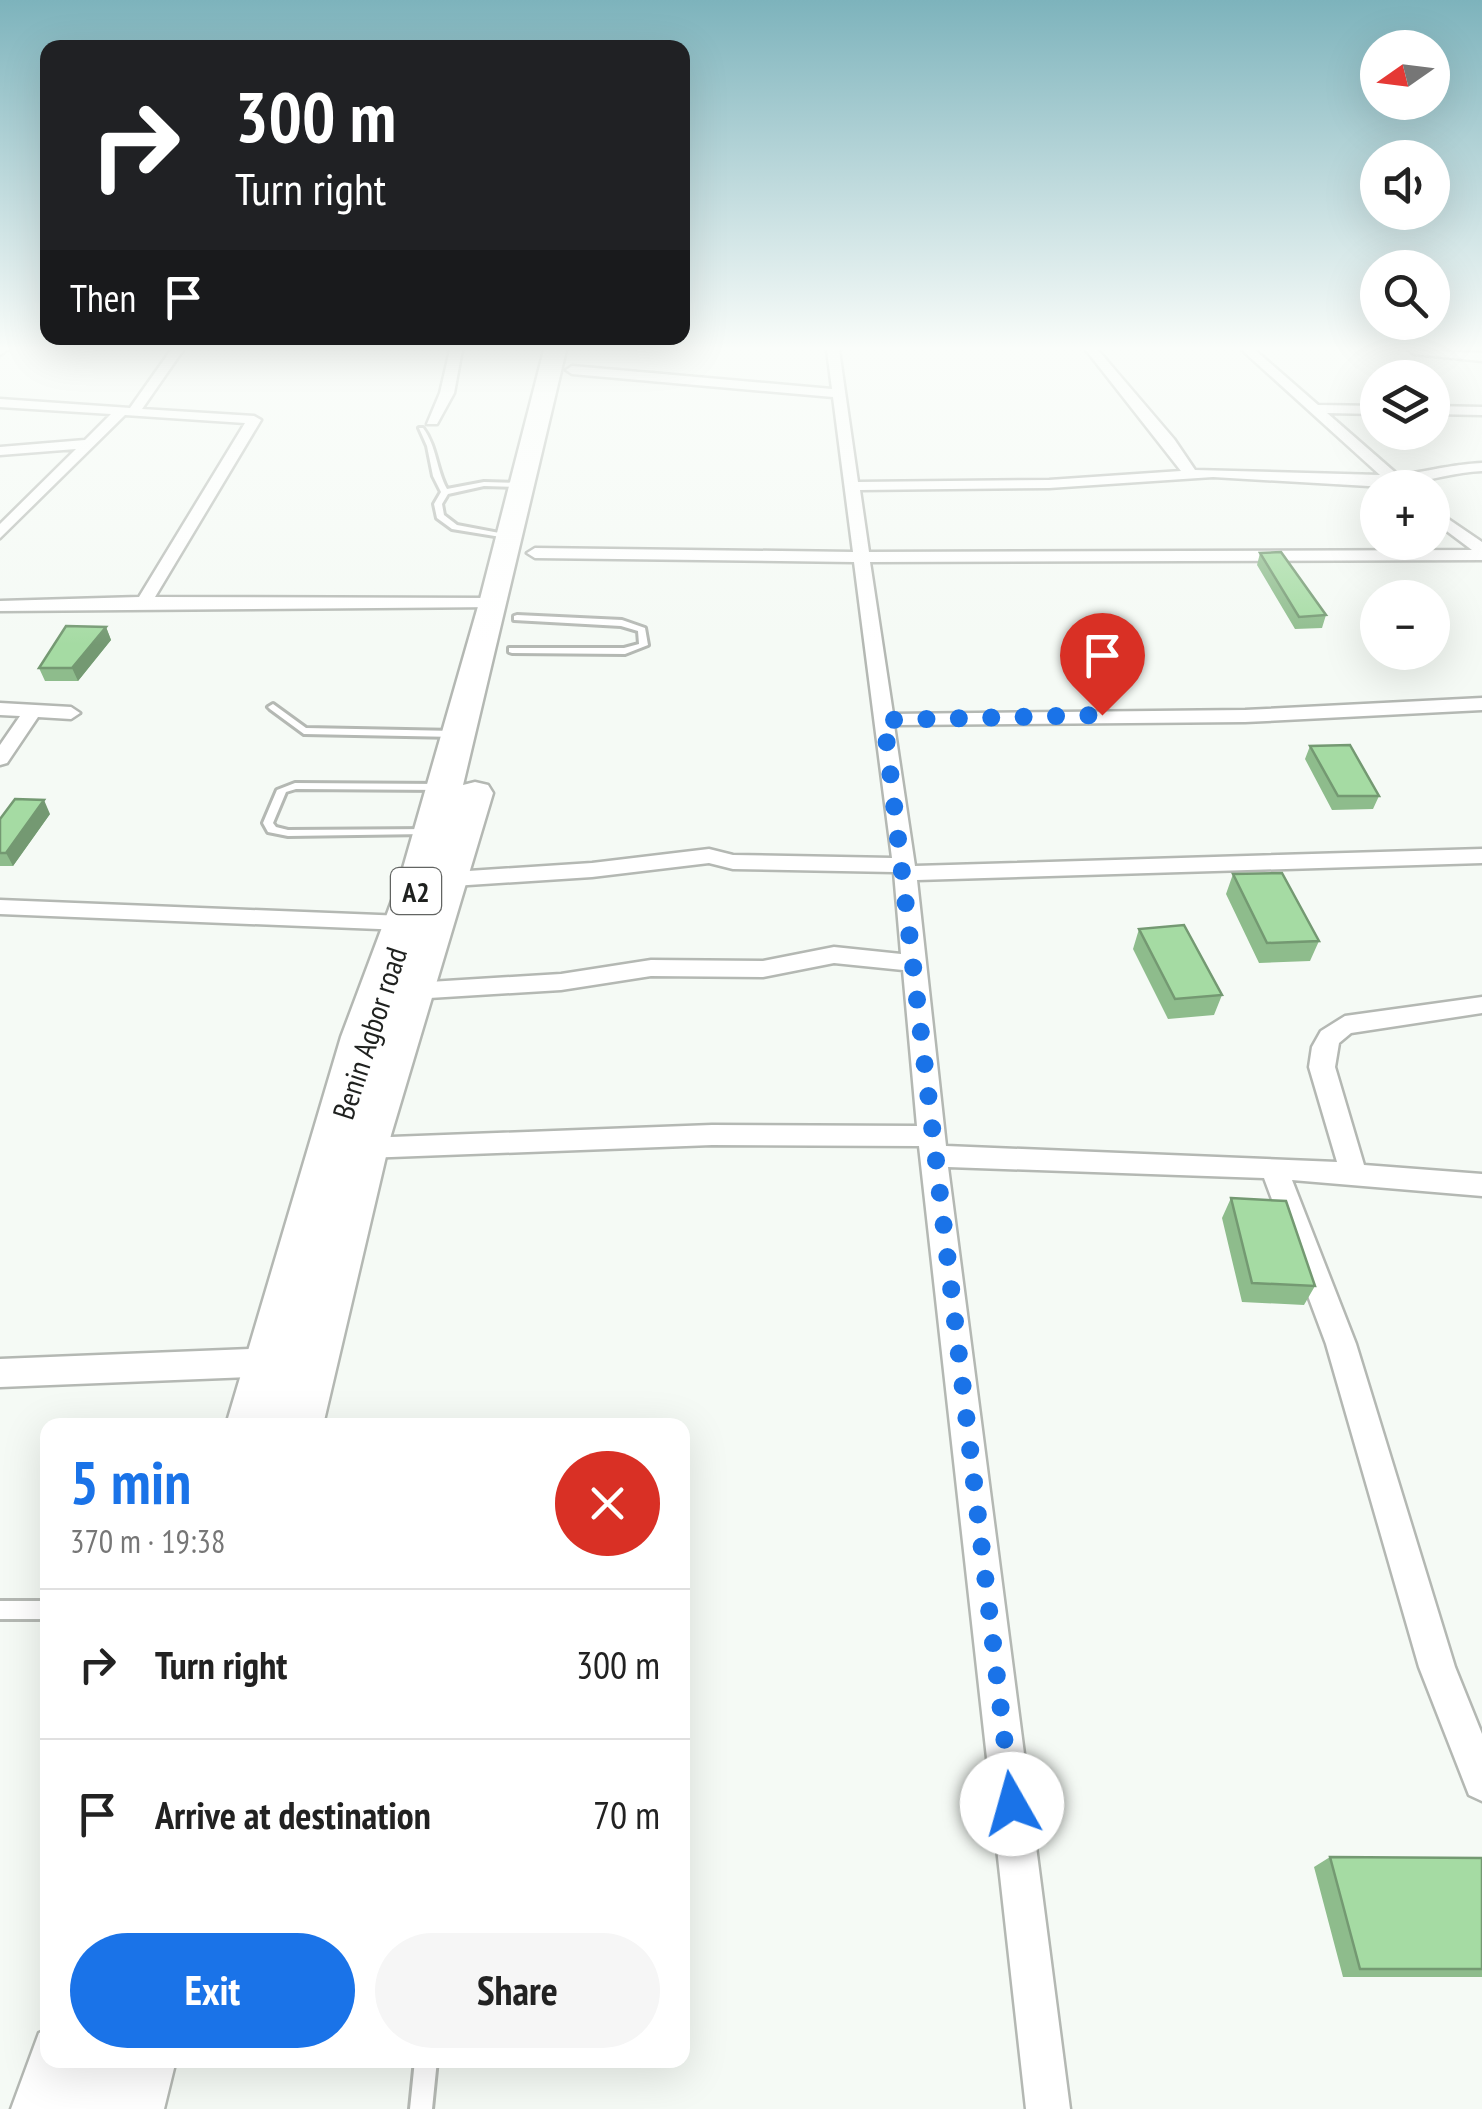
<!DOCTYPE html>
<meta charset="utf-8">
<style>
body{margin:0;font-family:"PT Sans Narrow",sans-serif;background:#f6f6f6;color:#222;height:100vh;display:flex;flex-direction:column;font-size:38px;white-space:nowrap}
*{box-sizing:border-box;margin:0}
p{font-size:32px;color:#767676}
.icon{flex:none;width:55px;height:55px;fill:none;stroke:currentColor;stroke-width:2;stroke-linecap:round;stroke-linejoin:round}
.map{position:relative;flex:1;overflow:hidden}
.side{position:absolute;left:40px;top:1418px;width:650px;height:650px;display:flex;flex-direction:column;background:#fff;border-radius:20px;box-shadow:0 10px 40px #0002}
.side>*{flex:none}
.guide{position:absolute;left:40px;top:40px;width:650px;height:305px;border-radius:20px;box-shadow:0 10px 40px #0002;background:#202124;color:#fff;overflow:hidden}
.needle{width:65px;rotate:256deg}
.controls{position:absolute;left:1360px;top:30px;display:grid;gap:20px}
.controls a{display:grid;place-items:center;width:90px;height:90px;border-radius:50%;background:#fff;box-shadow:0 10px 40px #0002;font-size:50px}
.pin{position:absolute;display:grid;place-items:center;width:85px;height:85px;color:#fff;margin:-102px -42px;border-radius:50% 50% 50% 0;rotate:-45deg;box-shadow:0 0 10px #0007}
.pin .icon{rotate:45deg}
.me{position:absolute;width:110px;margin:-55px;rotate:353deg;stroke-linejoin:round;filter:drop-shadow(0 0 8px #0008)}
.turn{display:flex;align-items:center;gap:35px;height:210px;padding:0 30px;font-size:45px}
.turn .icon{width:130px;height:130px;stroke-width:2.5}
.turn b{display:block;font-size:70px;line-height:85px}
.then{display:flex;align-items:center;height:95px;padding:0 30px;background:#0003;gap:20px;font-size:38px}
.round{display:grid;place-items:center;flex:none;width:105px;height:105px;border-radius:52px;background:#f6f6f6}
.summary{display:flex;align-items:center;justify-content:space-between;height:170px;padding:0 30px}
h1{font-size:60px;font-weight:700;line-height:75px;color:#1a73e8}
.cta{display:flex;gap:20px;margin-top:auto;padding:20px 30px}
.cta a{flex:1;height:115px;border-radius:60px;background:#1a73e8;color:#fff;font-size:40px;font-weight:700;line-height:115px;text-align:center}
.cta a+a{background:#f6f6f6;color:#222}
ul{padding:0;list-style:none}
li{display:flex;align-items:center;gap:30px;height:150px;padding:0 30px;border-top:2px solid #e0e0e0}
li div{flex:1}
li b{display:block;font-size:38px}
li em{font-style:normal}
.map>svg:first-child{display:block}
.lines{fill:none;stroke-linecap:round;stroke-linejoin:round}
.lane-casing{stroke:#b4b8b3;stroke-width:6}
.street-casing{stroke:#b4b8b3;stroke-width:5}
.highway-casing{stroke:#b4b8b3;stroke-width:5}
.lane{fill:#fff;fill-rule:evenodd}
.street{fill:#fff;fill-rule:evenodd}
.highway{fill:#fff;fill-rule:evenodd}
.wall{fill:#8ebc8c}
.shaded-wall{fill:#749972}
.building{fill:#a5dba3;stroke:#749972;stroke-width:2.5}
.route{stroke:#1a73e8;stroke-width:18;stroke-dasharray:0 32.4}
.labels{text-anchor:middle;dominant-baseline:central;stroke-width:8;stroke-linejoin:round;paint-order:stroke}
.shield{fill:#fff;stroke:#626462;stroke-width:2.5}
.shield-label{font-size:28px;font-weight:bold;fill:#1f211f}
.street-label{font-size:30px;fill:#1f211f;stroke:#fff}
</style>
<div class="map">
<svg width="1482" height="2109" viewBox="0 0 1482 2109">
<rect width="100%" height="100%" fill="#f5faf5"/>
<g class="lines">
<g class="lane-casing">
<path id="lane" d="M419,428H423C437,447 436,469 447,489L484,482L525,483L526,485L522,487L484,486L448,494L442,504L444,515L457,525L510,535L514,537L513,539L452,529L437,518L434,504L441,492L433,476L427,446Z
M517,615L622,620L645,628L648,645L625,654L512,653L509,652V648H624L639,644L638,631L621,626L514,620V616Z
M273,704L306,728L456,731L461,734L456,737L304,734L270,709L268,707Z
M295,783L442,784L447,787L442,790L296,789L286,792L273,823L276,827L288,830L431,829L432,831L427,834L288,836L268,832L263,823L277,790Z
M0,1601H48V1619H0Z
M415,2060H437L432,2109H410Z"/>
</g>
<g class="street-casing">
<path id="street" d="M0,350H7L0,355Z
M171,350H183L142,409L254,416L261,420L155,597L494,598L502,603L500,607L0,611V601L139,597L245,423L125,415L0,538V524L76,449L0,455V447L85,440L111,414L0,407V399L130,408Z
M450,350H462L454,393L437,424H427L440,393Z
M827,350H839L858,482L1049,480L1181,471L1086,350H1098L1174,439L1195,470L1380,475L1242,350H1255L1318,405L1378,406V414L1327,413L1398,475C1427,472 1452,464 1482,463V471C1455,472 1433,480 1406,483L1403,488L1213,477L1049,488L860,490L869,552L1472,550L1432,520V508L1482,542V560L870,562L893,714L1245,710L1482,698V710L1245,722L894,725L915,866L1482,849V863L917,880L946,1146L1337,1162L1309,1067L1312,1047L1321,1031L1345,1016L1482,997V1013L1351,1033L1339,1043L1335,1067L1364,1165L1482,1174V1196L1292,1180L1356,1344L1455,1667L1482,1734V1801L1469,1795L1419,1667L1326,1344L1264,1178L948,1167L1070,2109H1026L919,1146L712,1145L365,1158L356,1155L352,1148L356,1141L365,1138L712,1125L917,1126L903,970L834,963L763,977L651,976L561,990L413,999L401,991L413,983L561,974L651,960L763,961L834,947L901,954L894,872L733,869L709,863L592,877L453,886L442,879L453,872L592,863L709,849L733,855L892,858L854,562L535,558L527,553L535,548L853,552L833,397L572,374L566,370L572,366L832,389Z
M1408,350L1482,353V361L1414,354Z
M1432,406L1482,407V415L1432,414Z
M0,703L71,707L80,713L71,719L38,717L7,763L0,765V745L20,716L0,715Z
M0,900L404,916L415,923L404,930L0,914Z
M274,1348L285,1352L289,1362L285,1372L274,1376L0,1387V1359Z"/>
</g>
<g class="highway-casing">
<path id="highway" d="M544,350H566L463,785L475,782L488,785L493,793L391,1135L323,1425H226L341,1037L399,882L479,603Z
M48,2029V2060H176L164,2109H11L39,2033Z"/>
</g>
<use href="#lane" class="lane"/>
<use href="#street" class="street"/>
<use href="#highway" class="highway"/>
</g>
<path class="wall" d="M1260,553L1326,615L1322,628L1295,629L1257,565Z
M106,627L111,640L78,681H45L39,668Z
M1310,746L1379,796L1373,809L1332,810L1305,759Z
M50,814L13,866H0V819Z
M1233,874L1319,941L1310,961L1259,963L1226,894Z
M1139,929L1222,995L1214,1015L1168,1019L1133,949Z
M1231,1198L1315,1286L1304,1305L1242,1302L1222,1218Z
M1330,1857L1482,1858V1977H1343L1314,1867Z"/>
<path class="shaded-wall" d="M106,627L111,640L78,681L72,668Z
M44,800L50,814L13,866L6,853Z"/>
<path class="building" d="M1281,552L1326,615L1299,617L1260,553Z
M66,626L106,627L72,668H39Z
M1350,745L1379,796H1338L1310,746Z
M15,799L44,800L6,853H0V819Z
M1282,873L1319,941L1267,943L1233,874Z
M1184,925L1222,995L1175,999L1139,929Z
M1231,1198L1286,1201L1315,1286L1252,1283Z
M1330,1857L1482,1858V1969H1360Z"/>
<linearGradient id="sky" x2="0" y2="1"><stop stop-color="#7db3bc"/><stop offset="0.54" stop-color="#fafdfa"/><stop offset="1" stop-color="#fafdfa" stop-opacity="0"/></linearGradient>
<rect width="1482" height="645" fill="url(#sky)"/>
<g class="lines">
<path class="route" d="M1012,1804L884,720L1102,715"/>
</g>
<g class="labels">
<rect class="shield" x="391" y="868" width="50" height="46" rx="8"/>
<g class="shield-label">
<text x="416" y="891">A2</text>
</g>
<g class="street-label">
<text transform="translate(369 1033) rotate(-72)">Benin Agbor road</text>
</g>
</g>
</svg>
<div class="controls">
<a><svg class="needle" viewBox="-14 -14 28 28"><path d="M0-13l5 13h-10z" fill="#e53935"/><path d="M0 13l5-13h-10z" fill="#767676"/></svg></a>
<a><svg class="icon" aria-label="sound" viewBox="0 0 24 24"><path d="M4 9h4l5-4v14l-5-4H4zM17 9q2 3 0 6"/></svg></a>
<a><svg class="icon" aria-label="search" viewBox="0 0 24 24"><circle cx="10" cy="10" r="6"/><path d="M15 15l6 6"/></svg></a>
<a><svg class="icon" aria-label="layers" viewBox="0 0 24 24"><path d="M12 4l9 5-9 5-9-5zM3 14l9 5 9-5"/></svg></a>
<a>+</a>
<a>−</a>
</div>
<div class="pin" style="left:1102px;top:715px;background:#d93025"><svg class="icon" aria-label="arrive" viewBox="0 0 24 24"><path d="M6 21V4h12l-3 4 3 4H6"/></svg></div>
<svg class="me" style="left:1012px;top:1804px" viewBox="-20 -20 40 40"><circle r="19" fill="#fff"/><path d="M0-13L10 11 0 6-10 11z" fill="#1a73e8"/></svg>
<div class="guide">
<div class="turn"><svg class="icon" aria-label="right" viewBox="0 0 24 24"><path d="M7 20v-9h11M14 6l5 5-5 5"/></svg><div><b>300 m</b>Turn right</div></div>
<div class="then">Then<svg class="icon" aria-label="arrive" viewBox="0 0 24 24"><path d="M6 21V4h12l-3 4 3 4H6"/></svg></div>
</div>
<section class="side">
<div class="summary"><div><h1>5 min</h1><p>370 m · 19:38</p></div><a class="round" style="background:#d93025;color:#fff"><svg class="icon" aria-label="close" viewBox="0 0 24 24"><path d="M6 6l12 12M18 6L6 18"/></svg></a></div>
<ul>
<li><svg class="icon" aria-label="right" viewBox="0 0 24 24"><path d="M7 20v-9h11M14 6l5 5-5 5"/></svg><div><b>Turn right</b></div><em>300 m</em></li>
<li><svg class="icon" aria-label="arrive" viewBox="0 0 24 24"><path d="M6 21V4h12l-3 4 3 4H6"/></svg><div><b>Arrive at destination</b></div><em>70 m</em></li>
</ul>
<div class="cta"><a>Exit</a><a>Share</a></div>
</section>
</div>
